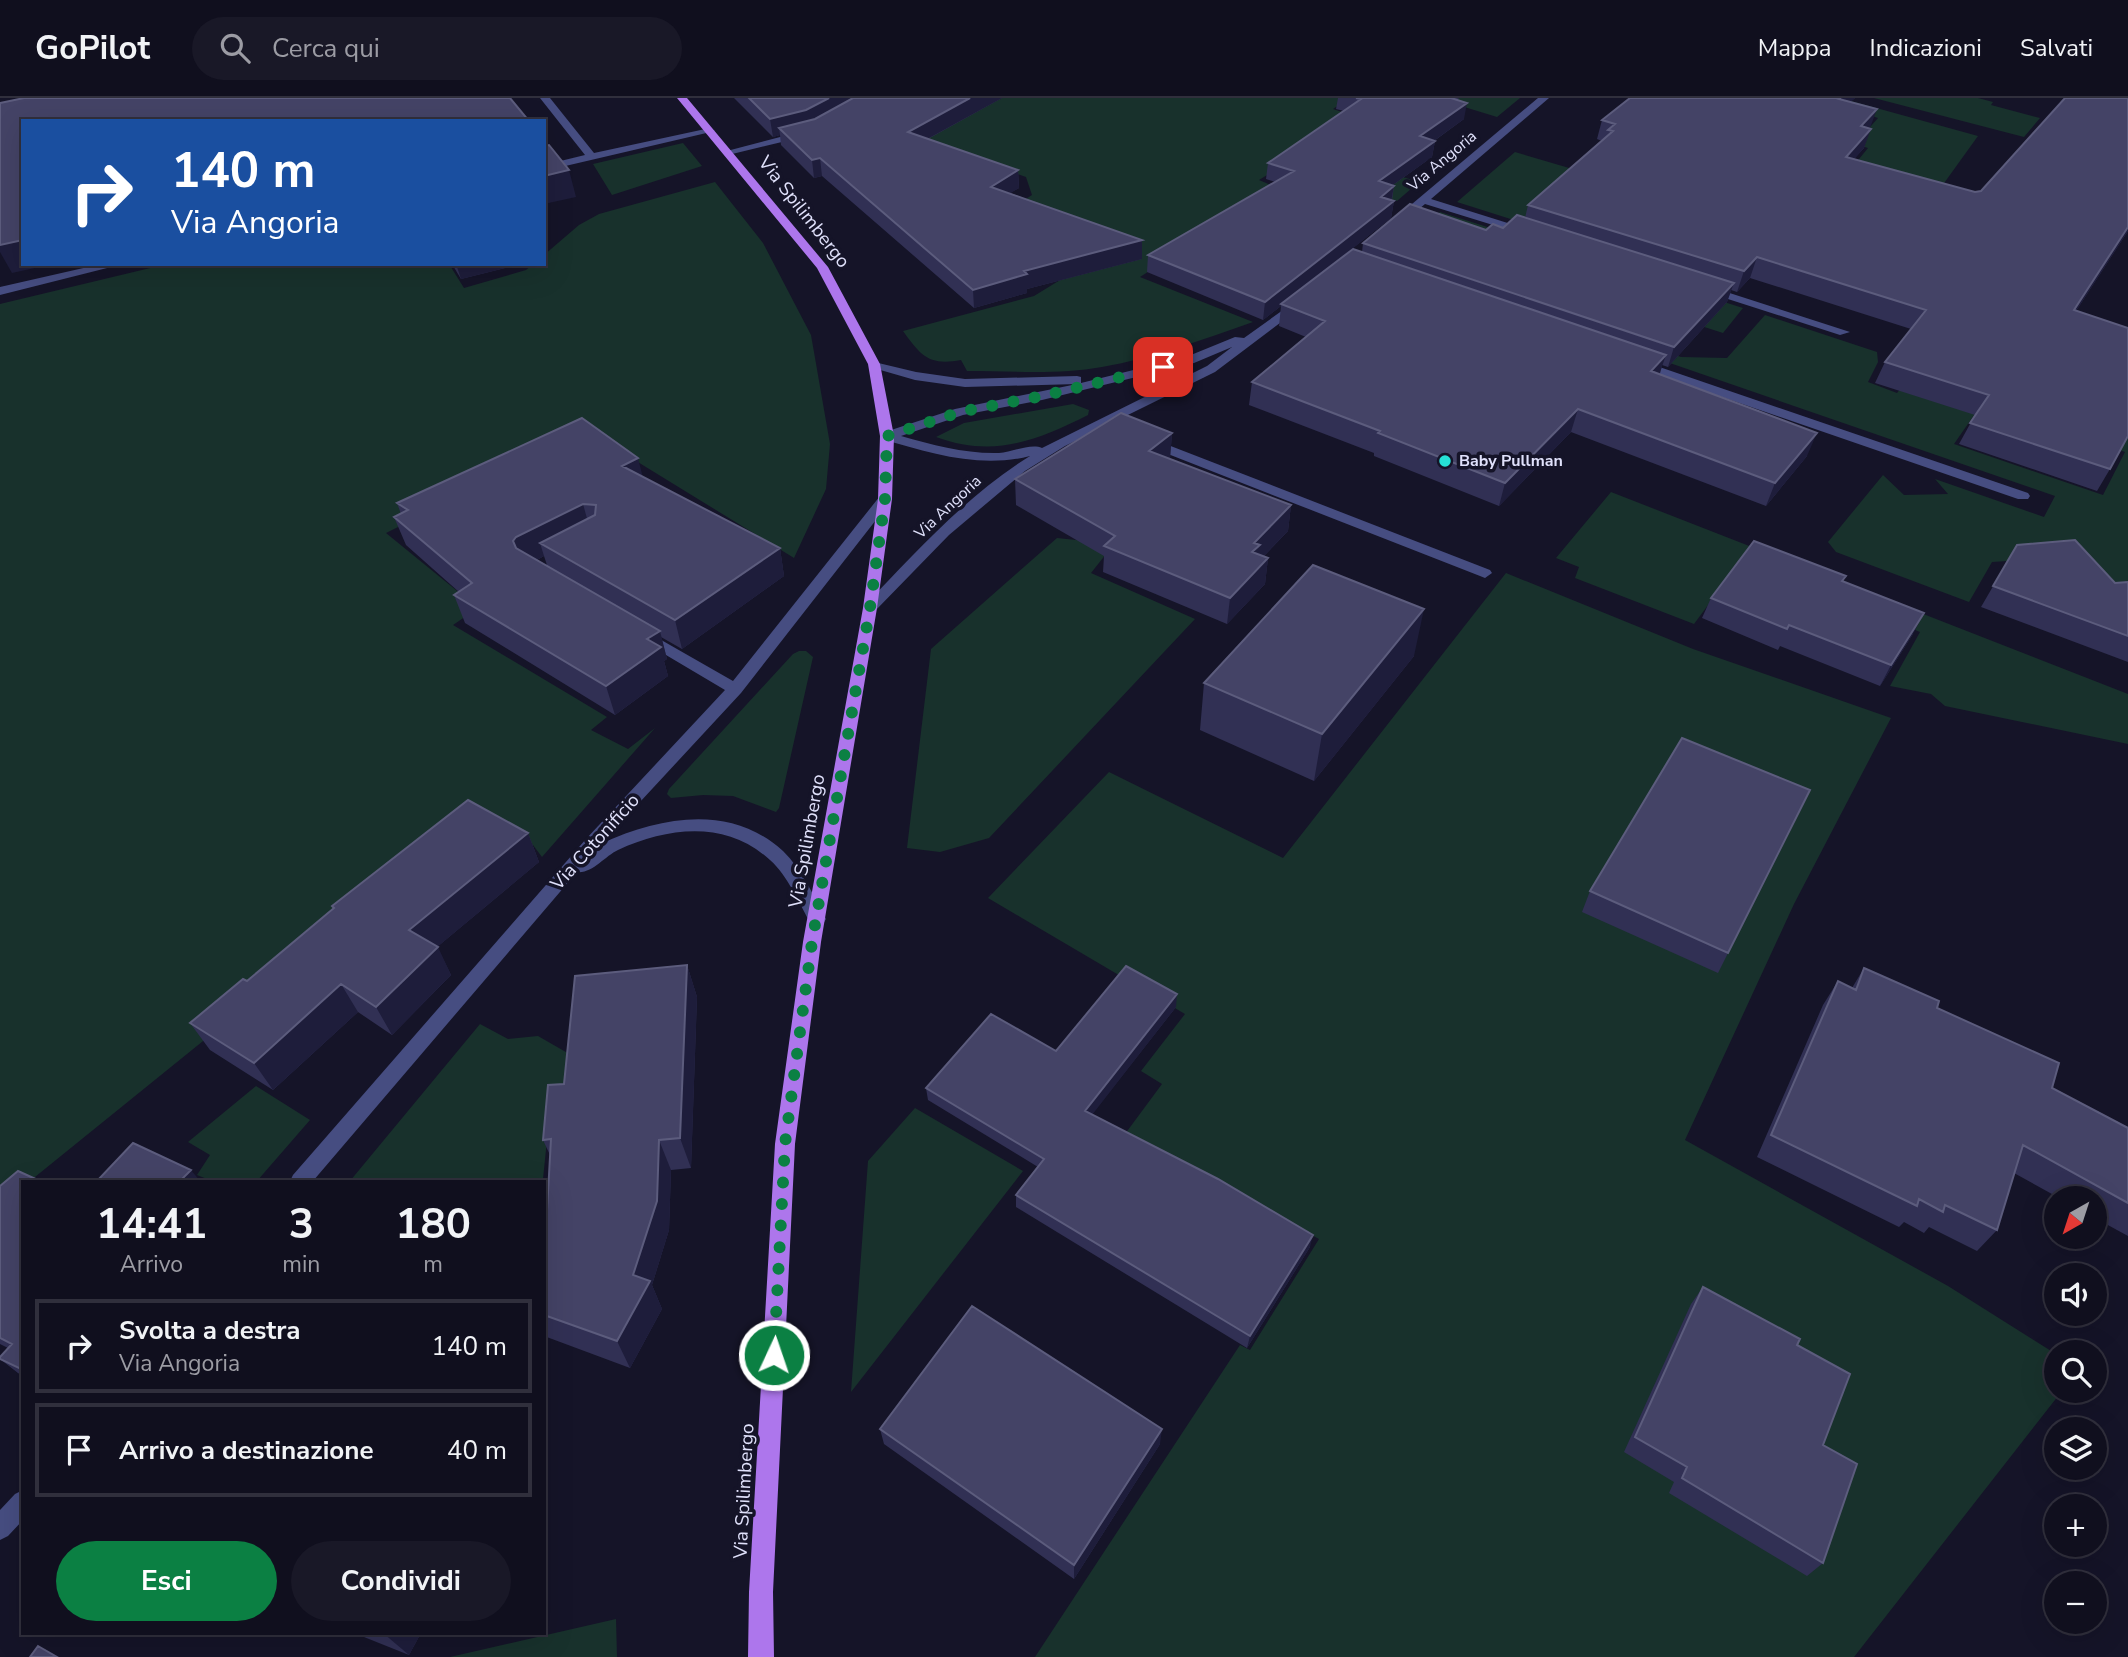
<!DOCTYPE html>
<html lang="it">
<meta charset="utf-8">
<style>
body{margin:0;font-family:"Nunito Sans",sans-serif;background:#191827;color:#f1f3f6;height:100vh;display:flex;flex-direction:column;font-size:26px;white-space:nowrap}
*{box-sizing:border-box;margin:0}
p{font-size:23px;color:#9c9ca4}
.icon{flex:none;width:38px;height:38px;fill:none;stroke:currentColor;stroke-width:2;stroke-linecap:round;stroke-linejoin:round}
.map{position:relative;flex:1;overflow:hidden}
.sheet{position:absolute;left:21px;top:1082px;width:525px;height:455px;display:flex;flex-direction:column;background:#100f1e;border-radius:0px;box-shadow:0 7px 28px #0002,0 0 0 2px #302f3c}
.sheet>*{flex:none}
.top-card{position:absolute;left:21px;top:21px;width:525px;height:147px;border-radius:0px;box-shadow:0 7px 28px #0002,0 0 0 2px #302f3c;background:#1a4fa0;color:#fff;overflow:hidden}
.needle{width:46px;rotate:219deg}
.controls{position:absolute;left:2044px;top:1088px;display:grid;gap:14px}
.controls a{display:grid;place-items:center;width:63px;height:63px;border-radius:50%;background:#100f1e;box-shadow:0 7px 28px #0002,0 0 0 2px #302f3c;font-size:35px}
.pin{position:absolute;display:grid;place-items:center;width:60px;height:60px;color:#fff;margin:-30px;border-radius:14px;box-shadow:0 4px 10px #0006}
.me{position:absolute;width:77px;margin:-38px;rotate:3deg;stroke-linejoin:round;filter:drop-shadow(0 0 5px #0008)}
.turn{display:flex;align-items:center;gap:24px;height:147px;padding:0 35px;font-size:32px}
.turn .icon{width:91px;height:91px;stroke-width:2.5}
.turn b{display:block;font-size:49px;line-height:60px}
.eta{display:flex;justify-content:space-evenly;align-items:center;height:119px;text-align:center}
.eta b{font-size:42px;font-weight:700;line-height:49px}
.button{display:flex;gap:14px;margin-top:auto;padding:14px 35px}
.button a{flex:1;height:80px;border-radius:42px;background:#0b8043;color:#fff;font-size:28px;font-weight:700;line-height:80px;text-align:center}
.button a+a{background:#191827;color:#f1f3f6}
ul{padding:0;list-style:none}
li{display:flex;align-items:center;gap:21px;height:94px;margin:0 14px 10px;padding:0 21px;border:4px solid #302f3c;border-radius:0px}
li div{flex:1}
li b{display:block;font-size:26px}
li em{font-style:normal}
header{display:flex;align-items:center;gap:42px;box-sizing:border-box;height:98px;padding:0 35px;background:#100f1e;border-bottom:2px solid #302f3c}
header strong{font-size:33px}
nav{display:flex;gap:38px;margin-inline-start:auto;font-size:24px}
.search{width:490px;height:63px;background:#191827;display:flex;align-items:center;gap:18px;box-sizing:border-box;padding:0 24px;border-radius:38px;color:#9c9ca4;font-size:26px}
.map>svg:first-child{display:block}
.green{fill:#18312c}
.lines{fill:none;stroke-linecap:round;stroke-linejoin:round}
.minor{fill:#464d81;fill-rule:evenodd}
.major{fill:#ad76ec;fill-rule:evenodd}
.wall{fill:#313054;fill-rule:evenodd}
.shaded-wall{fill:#1e1d3b}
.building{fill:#444366;stroke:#5c5c7d;stroke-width:2}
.route{stroke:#0b8043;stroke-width:12;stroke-dasharray:0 21.6}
.poi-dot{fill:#26e1d6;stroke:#151428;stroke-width:2.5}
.labels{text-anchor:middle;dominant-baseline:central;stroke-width:7;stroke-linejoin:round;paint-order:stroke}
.far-street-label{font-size:16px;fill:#e0e1fb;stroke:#151428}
.far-poi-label{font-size:16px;font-weight:bold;fill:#e0e1fb;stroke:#151428;text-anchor:start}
.street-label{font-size:19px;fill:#e0e1fb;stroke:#151428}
</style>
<header>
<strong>GoPilot</strong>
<div class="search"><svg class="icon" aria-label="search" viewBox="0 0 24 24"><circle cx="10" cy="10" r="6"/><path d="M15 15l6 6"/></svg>Cerca qui</div>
<nav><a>Mappa</a><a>Indicazioni</a><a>Salvati</a></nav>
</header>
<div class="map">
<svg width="2128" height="1559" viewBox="0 0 2128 1559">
<rect width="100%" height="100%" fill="#151428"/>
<path class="green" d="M998,0H1386L1348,1L1333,11L1345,15L1300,47L1419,84L1397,103L1283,67L1259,82L1278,90L1140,179L1253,224C1204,241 1154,260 1102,269C1059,277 1011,273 967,273L961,262C929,268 921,258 903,233L1034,198L1065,179L968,138L1032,97L1026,79L995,68L906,49Z
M1435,0H1520L1497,19Z
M1840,0L1978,38L1942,88L1855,66L1868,50L1855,46L1878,20L1839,7Z
M1874,0H1978L1993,4L1991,7L2040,20L2024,39Z
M683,45L702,68L612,97L593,66Z
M1515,54L1780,132L1552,96L1520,124L1457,104Z
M715,84L763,145L811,237L830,346L826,391L794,460L589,334L386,435L478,510L453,527L607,619L591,632L628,651L655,630L542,759L533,747L480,719L30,1083H23L0,1108V206L167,166H449L464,190L526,172L533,166H544V157L579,127L599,116Z
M1440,114L1743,210L1723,235L1698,227L1573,221L1681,259L1727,260L1765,217L1877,254L1878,264L1868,284L1897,295L1908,281L1979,310L1954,346L2103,397L2125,354L2090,341L2128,315V496L2066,459L1992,464L1969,504L1836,454L1828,444L1883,377L1904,397L1948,396L1935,381L2044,419L2055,398L1380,165Z
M1073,306L1089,312L1088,317C1036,343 994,360 936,339L964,325Z
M1611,394L2128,596V646L1945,608L1931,596L1890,588L1920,534L1743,460L1694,526L1575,480L1579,469L1556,460Z
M1057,440L1114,446L1091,475L1195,521L989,740L940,754L907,750L931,551Z
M1506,475L1693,551L1891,620L1794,806L1685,1042L1948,1188L2056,1256V1293H2062L1854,1559H1035L1240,1247L1250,1252L1319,1141L1125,1036L1162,986L1141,973L1185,916L988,800L1109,674L1283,760Z
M799,553H806L813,559L779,710L776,714L733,698L703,697L671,700L667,696L669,691L793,556Z
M480,926L508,941L538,938L571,957L570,1007L550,1012L543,1081L556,1083L544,1167V1083H350Z
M256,988L310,1022L257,1083H212L197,1077L210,1057L188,1044Z
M915,1010L1023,1073L851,1294L868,1063Z
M616,1521L617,1559H450Z"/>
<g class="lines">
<path class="minor" d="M540,0H550L594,55L710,30L715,33L544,73V67L585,57Z
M1538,0H1549L1431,101L1530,132V136H1522L1425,106L1401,126H1393V122Z
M803,33L808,36L807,38L728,57L723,54Z
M101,166H123L0,197V189Z
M1703,189H1711L1850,234L1840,237L1703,193Z
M1297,202L1303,206L1301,209L1215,274L1065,348L1025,373L949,437L875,513H865L863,510L865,507C916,454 967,397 1030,358C980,371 930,355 882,341V335L955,311L1077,286L965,289L915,282L870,269V263L916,274L965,281L1077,278L1081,279V285L1186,259L1235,239L1244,240ZM1232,249L1207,268L1042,350C1031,345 1012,354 999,355C966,356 933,347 901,338L963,317L1042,302L1194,265Z
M1639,262L2028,395L2030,398L2028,401H2018L1635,269L1633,266Z
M1150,340L1490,472L1492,475L1485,480L1480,478L1145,347L1143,344Z
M885,397L892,401L890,404L741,595L602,745C661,719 730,705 783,753C802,771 814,799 826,821L823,826H811C799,805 788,778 770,762C726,722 669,729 618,752C605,758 592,776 577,774L313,1083H290L293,1077L586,741L725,592L639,541L636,538L639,535H649L733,583L880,398Z
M23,1392V1422L8,1438L0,1442V1412L15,1396Z"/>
<path class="major" d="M677,0H687L828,169L880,266L894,338L892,401L877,510L821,844L795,1046L773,1494L774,1559H748L749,1494L775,1046L803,844L863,510L878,401L880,338L868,266L817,170Z"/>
</g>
<path class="wall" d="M734,0H1002L928,41L1018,72L1019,90L1010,95L1142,142V161L1027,191V195L974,210L822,78L814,80L781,47L780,37L773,39Z
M1338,0H1459L1457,2L1464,21L1434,43H1435L1432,59L1393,87L1394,88L1392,102L1394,103L1391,120L1344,157L1362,154L1363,145L1503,130L1525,120L1528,107L1602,43L1597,41L1602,22L1630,0H1855L1850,4L1870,30L1864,50L1854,61L1975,94L1981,93L2128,0V133L2076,213L2110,371L2097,393L1959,346L1975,317L1875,285L1885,264L1911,231L1750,180L1737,194L1731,192L1727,204L1668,269L1662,267L1660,276L1807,358L1766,408L1571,334L1499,408L1374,358V355L1249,307L1252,284L1306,239L1279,228L1281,208L1263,222L1147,174L1148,157L1275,84L1266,81L1268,65L1344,13L1336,11Z
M452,166H513V168L461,181Z
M1172,335L1170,361L1291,407L1288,433L1264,458L1268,460L1265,486L1227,526L1103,474L1104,458L1016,407L1015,381Z
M643,379L780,450L784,478L682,551L661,539L667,561L664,563L668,578L615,617L465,525L454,497L459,494L406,447L394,419L401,416L397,405ZM544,458L547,467L537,462Z
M2017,447L2115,485L2128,484V564L1981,509Z
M1843,484L1913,536L1880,588L1780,548L1778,552L1702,520L1711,500Z
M1414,558L1314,683L1200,632L1204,585Z
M528,735L539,764L437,849L451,877L392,937L358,914L273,992L210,952L190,925L247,883L333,811L332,808Z
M1590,793L1728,855L1718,875L1582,814Z
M687,867L697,899L691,1070L671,1072L669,1132L652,1187L662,1211L630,1270L544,1238V1117L547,1113L550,1057L543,1042L564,986Z
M1864,870L1937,910L2052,990L2128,1030V1138L2095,1120V1101H2061L2014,1075L1997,1132L1977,1153L1929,1129L1924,1135L1904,1124L1899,1129L1757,1059L1823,907L1838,883L1852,890Z
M1176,909L1092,1016L1310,1149L1247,1250L1016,1109V1097L1038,1069L928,1002L926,990L1056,953Z
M23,1083V1278L18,1275L0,1261L8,1250L0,1246V1088Z
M1703,1189L1797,1247L1823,1347V1465L1807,1478L1669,1395L1674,1384L1624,1354L1691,1206Z
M880,1331L1160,1346L1074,1481L884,1346Z
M354,1535H421L409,1557Z"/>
<path class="shaded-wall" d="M829,0H862L785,36L779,30L780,37L773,39L770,21Z
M970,0H1002L909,51L908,34Z
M1841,0H1855L1832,21L1839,1Z
M1467,5L1464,21L1417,55L1420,38Z
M1877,11L1870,30L1861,28Z
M1871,31L1864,50L1838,79L1846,59Z
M1435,43L1432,59L1376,99L1379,83Z
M820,60L822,78L814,80L812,62Z
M569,72L576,99L544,106V78Z
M1018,72L1019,90L991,107V89Z
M1394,88L1391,104L1381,99Z
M1394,103L1391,120L1283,206H1281V208L1263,222L1265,204Z
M2128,129V133L2063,233L2074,212Z
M23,142V166H53L12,175L0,154V147Z
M1142,142V161L1027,191V195L974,210L973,192L1024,173Z
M1757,159L1750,180L1737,194L1744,173Z
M456,166H513V168L461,181Z
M1734,185L1727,204L1668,269L1674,249Z
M1666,257L1658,280L1651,273Z
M1578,311L1571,334L1499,408L1505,385Z
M1172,335L1170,360L1147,379L1149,353Z
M1817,335L1807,358L1766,408L1775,385Z
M638,360L645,388L622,368Z
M583,406L591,435L540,445L544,458L526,468L513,443L516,439Z
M1291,407L1288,433L1257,465L1268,460L1265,486L1227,526L1230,500L1254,445Z
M780,450L784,478L682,551L675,522Z
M1424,511L1414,558L1314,683L1322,636Z
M1924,515L1913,536L1880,588L1891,567Z
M660,533L667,561L664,563L668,578L615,617L606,588L647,541Z
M528,735L539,764L424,860L409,832Z
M438,849L451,877L392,937L376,909Z
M687,867L697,899L691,1070L680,1040Z
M341,886L358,914L273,992L254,965Z
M1177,896L1176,909L1085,1026V1013Z
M659,1042L671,1072L669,1132L652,1187L662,1211L630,1270L617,1243L633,1177Z
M191,1072L200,1083H180Z
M1313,1137L1310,1149L1247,1250L1250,1238Z
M1162,1331L1160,1346L1074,1481V1467Z
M383,1535H421L409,1557Z"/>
<path class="building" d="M24,0H510L529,23H23V142L0,147V5Z
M749,0H829L806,12L770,21Z
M853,0H970L908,34L1018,72L991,89L1142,142L1024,173L1027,176L973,192L820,60L812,62L779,30L815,21Z
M1356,0H1451L1467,5L1420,38L1435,43L1379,83L1394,88L1381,99L1394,103L1265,204L1148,157L1294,73L1268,65L1361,1Z
M1630,0H1841L1839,1L1877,11L1861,28L1871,31L1846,59L1975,94L1981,93L2065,0H2128V129L2074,212L2128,230V338L2110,371L1970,325L1989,297L1885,264L1926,212L1757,159L1744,173L1528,107L1613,33L1608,32L1615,26L1602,22Z
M549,47L569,72L544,78V48Z
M1410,106L1486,132L1493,126L1503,130L1517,117L1734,185L1674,249L1363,145Z
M1353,151L1666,257L1651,273L1817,335L1775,385L1578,311L1505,385L1378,335L1380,333L1252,284L1325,223L1281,206Z
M1121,315L1172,335L1149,353L1291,407L1254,445L1260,447L1252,454L1268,460L1230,500L1104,448L1115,438L1015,381Z
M582,320L638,360L622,368L780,450L675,522L540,445L595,417L596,407L583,406L516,439L513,443L516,450L660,533L647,541L661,549L606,588L454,497L472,485L394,419L408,412L397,405Z
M2075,442L2115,485L2128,484V538L1993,488L2017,447Z
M1754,443L1846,478L1842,483L1924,515L1891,567L1789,527L1787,531L1711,500Z
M1313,467L1424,511L1322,636L1204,585Z
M1682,640L1810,692L1728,855L1590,793Z
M468,702L528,735L409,832L438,849L376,909L341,886L254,965L190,925L243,881L247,883L334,810L332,808Z
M687,867L680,1040L659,1042L657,1103L633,1177L650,1183L617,1243L544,1217V1117L547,1113L551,1041L543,1042L548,987L564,986L575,878Z
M1126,868L1177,896L1085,1013L1218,1081L1313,1137L1250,1238L1016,1097L1044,1061L926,990L991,916L1056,953Z
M1864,870L1939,903L1937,910L2059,965L2052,990L2128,1030V1105L2023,1047L1997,1132L1945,1107L1943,1114L1919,1101L1917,1108L1771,1037L1838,883L1856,892Z
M133,1045L191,1072L180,1083H97Z
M18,1073L40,1083H23V1272L0,1261V1259L12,1246L0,1240V1088Z
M1703,1189L1800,1241L1797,1247L1850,1276L1823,1347L1857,1366L1823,1465L1682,1380L1687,1369L1635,1339Z
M972,1208L1162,1331L1074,1467L880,1331Z
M38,1548L57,1559H30Z"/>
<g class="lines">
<path class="route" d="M774,1257L785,1046L812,844L870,510L885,401L887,338L960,314L1042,298L1163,269"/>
</g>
<circle class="poi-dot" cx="1445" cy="363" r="7"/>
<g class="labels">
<g class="far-street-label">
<text transform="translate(1442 63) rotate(-40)">Via Angoria</text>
<text transform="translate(948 409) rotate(-43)">Via Angoria</text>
</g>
<g class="far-poi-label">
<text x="1459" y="363">Baby Pullman</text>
</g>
<g class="street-label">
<text transform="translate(804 114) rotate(52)">Via Spilimbergo</text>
<text transform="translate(807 743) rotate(-80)">Via Spilimbergo</text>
<text transform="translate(595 744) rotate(-48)">Via Cotonificio</text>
<text transform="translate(744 1393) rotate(-87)">Via Spilimbergo</text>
</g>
</g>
</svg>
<div class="controls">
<a><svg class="needle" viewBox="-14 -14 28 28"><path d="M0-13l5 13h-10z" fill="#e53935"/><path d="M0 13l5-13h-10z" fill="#9c9ca4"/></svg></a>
<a><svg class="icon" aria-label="sound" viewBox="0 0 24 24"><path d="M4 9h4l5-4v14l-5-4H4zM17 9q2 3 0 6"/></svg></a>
<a><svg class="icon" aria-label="search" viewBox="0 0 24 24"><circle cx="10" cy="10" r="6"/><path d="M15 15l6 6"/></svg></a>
<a><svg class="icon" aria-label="layers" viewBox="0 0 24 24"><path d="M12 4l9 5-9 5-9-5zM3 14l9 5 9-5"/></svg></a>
<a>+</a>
<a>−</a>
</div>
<div class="pin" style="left:1163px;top:269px;background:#d93025"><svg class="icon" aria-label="arrive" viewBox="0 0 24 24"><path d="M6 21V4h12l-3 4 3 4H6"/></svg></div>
<svg class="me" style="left:774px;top:1257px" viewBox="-20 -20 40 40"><circle r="17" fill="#0b8043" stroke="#fff" stroke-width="3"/><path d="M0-11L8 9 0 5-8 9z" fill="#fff"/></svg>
<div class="top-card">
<div class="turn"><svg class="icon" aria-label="right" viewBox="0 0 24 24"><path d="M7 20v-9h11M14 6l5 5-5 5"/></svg><div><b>140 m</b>Via Angoria</div></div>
</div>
<section class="sheet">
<div class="eta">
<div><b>14:41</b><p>Arrivo</p></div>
<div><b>3</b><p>min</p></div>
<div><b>180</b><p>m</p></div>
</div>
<ul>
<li><svg class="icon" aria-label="right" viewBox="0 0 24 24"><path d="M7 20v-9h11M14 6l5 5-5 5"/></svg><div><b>Svolta a destra</b><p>Via Angoria</p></div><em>140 m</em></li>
<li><svg class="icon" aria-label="arrive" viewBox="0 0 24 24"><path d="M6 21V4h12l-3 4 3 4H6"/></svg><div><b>Arrivo a destinazione</b></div><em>40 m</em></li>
</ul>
<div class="button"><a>Esci</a><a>Condividi</a></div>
</section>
</div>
